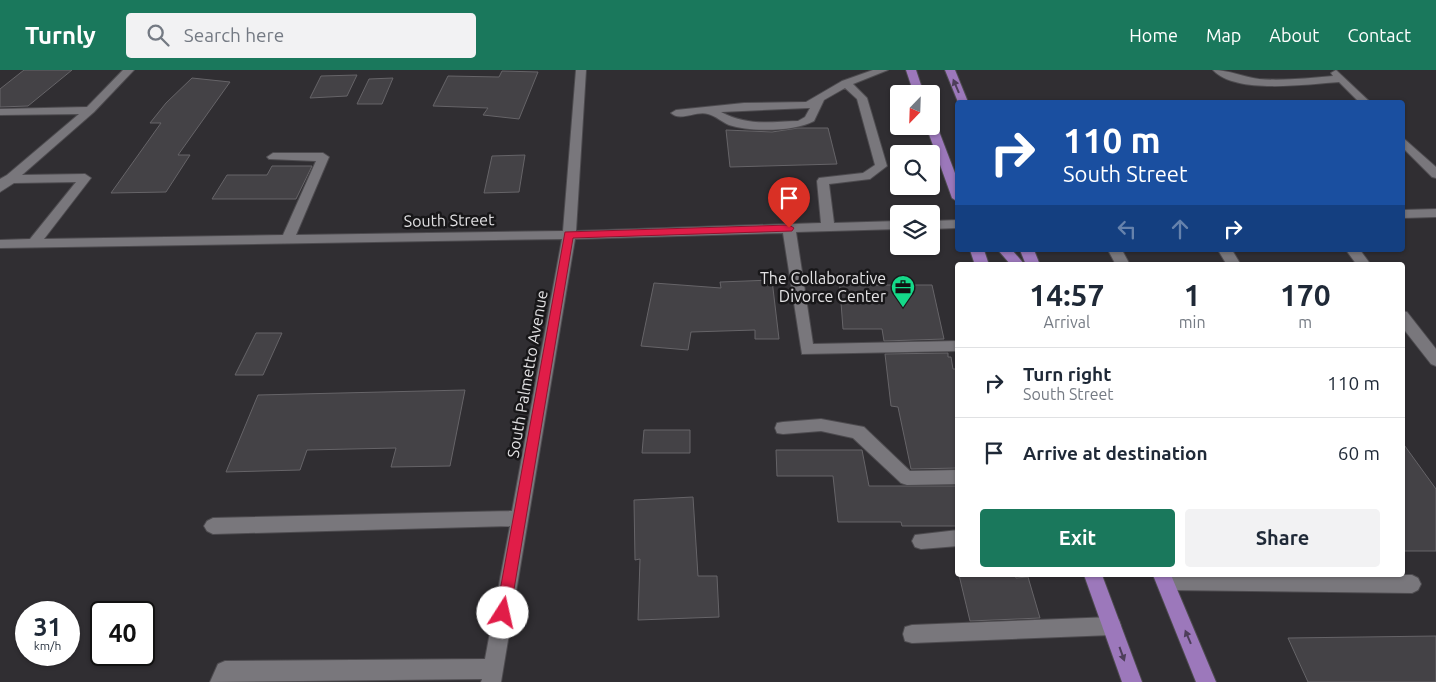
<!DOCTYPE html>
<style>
body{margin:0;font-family:Ubuntu,sans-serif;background:#f2f2f3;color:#1f2937;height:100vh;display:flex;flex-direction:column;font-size:19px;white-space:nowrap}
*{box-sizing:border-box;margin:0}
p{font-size:16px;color:#747a83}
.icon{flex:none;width:28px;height:28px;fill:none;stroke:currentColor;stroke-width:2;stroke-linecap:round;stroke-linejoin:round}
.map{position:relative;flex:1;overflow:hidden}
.sheet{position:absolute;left:955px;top:192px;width:450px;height:315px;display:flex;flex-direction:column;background:#fff;border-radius:5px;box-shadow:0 1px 4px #0004}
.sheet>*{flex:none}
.hud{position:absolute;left:955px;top:30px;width:450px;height:152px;border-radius:5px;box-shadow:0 1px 4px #0004;background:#1a4fa0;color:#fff;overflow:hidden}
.needle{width:32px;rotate:203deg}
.tools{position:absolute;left:890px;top:15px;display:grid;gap:10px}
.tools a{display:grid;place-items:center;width:50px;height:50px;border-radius:5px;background:#fff;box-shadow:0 1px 4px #0004;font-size:25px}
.speed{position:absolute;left:15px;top:531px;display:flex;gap:10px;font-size:25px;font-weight:700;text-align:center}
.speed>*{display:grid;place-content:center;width:65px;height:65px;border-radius:50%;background:#fff;box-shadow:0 1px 4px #0004;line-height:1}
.speed small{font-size:12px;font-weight:400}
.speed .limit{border:2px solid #111;border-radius:8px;background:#fff;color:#111}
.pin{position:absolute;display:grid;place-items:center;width:42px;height:42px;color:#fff;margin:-51px -21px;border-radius:50% 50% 50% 0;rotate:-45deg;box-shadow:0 0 5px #0007}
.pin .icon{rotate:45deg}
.me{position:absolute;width:55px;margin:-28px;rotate:10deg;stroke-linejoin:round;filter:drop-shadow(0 0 4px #0008)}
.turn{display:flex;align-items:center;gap:18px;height:105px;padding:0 25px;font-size:22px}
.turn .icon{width:65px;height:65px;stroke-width:2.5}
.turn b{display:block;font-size:35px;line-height:42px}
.lanes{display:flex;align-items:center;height:48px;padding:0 25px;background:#0003;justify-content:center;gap:25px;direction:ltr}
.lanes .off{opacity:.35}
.eta{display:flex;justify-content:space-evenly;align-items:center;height:85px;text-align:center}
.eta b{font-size:30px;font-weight:700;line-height:35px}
.button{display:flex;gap:10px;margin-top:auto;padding:10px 25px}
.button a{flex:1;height:58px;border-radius:5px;background:#1a785c;color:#fff;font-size:20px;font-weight:700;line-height:58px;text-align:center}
.button a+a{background:#f2f2f3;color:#1f2937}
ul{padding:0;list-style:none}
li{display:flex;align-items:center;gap:15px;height:70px;padding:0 25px;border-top:1px solid #e0e1e3}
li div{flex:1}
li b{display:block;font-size:19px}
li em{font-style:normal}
header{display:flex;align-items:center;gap:30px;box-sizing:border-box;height:70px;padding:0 25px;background:#1a785c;color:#fff}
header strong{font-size:24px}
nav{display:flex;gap:28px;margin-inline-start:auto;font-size:18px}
.search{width:350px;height:45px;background:#f2f2f3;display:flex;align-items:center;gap:12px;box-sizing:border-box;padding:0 18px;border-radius:5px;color:#747a83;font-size:19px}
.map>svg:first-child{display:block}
.building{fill:#444246;stroke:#666468}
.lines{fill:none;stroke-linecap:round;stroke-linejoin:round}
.minor-casing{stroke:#4d4b4f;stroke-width:2}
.major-casing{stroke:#4d4b4f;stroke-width:2}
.minor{fill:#79777c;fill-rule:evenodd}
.major{fill:#9c78bb;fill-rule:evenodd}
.oneway{fill:#4d3e5a}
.route{fill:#e11d48;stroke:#92132f}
.labels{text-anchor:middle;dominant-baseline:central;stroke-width:5;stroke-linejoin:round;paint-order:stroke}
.street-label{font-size:16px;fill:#e3e2e4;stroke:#181719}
.poi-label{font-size:16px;fill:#e3e2e4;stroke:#181719;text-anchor:end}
</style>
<header>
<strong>Turnly</strong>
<div class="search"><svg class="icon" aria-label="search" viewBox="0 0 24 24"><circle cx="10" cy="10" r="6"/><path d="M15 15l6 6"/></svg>Search here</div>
<nav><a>Home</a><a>Map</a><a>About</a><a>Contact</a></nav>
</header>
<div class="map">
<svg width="1436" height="612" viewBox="0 0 1436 612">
<rect width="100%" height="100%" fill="#302e32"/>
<path class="building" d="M24,0H72L28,36L0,37V19Z
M502,1L538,2L519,49L483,45L488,38L433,36L448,6L499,7Z
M357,5L347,26L310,28L321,6Z
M192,8L230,12L178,85H190L166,122L111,123L161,53H150L166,33Z
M393,8L382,34H357L369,9Z
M798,58H828L837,94L730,97L726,60L772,62Z
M525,85L519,122L484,123L492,86Z
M272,96H312L296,129H212L227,105H267Z
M839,206H873L874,215H932L944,269L884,271L882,259H843Z
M772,210L779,269H755V260L691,262L688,280L641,276L654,213L721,218L720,212Z
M256,263H282L263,305H235Z
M948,283V287H951L953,299H958V398L911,399L898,337L891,336L885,284Z
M465,320L450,396L391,397L396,378L307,380L300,400L226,402L258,325Z
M644,360H690V383H642Z
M1402,372L1436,419V481H1402Z
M776,380H862L869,416H958V456H902L901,452H838L833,406H777Z
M693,427L698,506H717L719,547L638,550L640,489L635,490L634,430Z
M959,505H1015L1016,508L1028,507L1040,548L970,551Z
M1436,566V612H1308L1288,568Z"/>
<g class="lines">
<g class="minor-casing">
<path id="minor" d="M123,0H134L94,42L22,105L85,104L91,108L44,169L283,165L316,91L269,89L267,87L273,83H323L329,87L296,165L563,161L576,0H586L576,161L821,153L817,111L819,108L863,103L875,95L857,29L845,18L824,30L814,51C793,62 751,62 729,55C722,52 716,46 708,44C697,40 680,52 671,43L676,40L744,33L806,32L842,11L873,0H888L853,14L867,28L887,96L870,109L829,114L834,153L899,151V159L796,162L813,274L958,271V281L802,284L783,163L575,169L501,612H481L482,609L210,612L218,594L225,591L485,589L510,456L213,464L207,461L204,456L207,451L213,448L512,441L562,169L0,178V170L30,169L76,112L14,113L0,122V109L7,105L79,44L0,45V39L87,37ZM808,38H810L805,47L798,51C769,52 747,56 721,42Z
M1213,0C1229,0 1243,7 1259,9C1283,11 1309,8 1333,6L1331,3L1336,0L1370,32H1359L1339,12C1308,14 1236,25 1213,0Z
M1402,67L1436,97V108L1432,107L1402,77Z
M1436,139V147L1402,148V140Z
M958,150V158L931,159V151Z
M1108,180H1122L1130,195H1116Z
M1218,180H1232L1241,195H1227Z
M1346,180H1360L1371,195H1357Z
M1402,241L1407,242L1436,279V296L1431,294L1402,257Z
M821,349L864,357L910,401L958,400V414L907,415L901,413L853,368L821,361L783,364L777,363L775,358L777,353L783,352Z
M958,460V476L921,479L915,477L912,471L915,465Z
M1159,505H1412L1418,508L1421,514L1418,520L1412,523L1165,520L1159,517L1156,511Z
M1112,547L1119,550L1121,556L1119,562L1112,565L912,573L905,571L903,564L905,557L912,555Z"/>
</g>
<g class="major-casing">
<path id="major" d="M906,0H916L924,24H914Z
M945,0H955L968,32H958Z
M931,53L937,56L958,111V132L952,128L926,56H931Z
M970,180H984L989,195H975Z
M998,180H1012L1025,195H1011Z
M1020,180H1034L1040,195H1026Z
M1084,505H1102L1142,612H1122Z
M1153,505H1171L1216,612H1196Z"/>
</g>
<use href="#minor" class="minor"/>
<use href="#major" class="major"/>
</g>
<defs><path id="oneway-solid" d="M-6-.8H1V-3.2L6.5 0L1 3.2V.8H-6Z" transform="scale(1.25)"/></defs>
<g class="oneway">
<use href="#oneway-solid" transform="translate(956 16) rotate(-113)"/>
<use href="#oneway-solid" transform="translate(1188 567) rotate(-113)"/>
<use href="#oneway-solid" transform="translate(1122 584) rotate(70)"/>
</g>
<path class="route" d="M789,155L794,158L792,161L573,168L510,543L508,548L503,550L498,548L496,543L565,162Z"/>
<defs>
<g id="office-pin" transform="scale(1.25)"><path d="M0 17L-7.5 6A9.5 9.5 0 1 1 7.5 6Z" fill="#15d989" stroke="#181719"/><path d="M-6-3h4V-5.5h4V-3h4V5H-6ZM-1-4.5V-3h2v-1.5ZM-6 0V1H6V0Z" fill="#111"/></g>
</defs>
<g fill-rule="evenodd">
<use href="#office-pin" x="903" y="217"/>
</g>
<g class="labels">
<g class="street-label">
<text transform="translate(449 150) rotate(-1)">South Street</text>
<text transform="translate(527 304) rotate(-80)">South Palmetto Avenue</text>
</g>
<g class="poi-label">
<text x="886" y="208">The Collaborative<tspan x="886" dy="18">Divorce Center</tspan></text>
</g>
</g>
</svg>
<div class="tools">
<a><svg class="needle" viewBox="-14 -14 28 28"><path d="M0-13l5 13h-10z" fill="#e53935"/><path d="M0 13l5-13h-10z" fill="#747a83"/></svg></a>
<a><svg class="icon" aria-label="search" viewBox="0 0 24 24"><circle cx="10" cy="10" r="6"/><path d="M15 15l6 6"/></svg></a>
<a><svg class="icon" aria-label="layers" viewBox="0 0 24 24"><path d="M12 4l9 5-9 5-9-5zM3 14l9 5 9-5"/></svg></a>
</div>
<div class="speed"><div>31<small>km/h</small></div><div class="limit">40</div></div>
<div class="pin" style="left:789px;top:158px;background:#d93025"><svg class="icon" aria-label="arrive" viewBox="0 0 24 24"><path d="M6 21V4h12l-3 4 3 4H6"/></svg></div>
<svg class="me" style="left:503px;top:543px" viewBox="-20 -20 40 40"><circle r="19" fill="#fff"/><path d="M0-13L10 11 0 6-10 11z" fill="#e11d48"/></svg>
<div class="hud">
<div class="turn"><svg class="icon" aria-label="right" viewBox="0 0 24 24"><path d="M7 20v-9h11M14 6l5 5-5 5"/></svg><div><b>110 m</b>South Street</div></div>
<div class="lanes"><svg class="icon off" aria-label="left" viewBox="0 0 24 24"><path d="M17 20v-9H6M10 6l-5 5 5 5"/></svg><svg class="icon off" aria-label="ahead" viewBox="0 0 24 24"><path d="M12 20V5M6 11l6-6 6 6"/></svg><svg class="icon" aria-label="right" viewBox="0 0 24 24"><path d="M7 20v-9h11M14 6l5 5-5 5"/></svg></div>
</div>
<section class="sheet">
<div class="eta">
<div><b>14:57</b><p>Arrival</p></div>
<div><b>1</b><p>min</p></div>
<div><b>170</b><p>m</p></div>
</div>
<ul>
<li><svg class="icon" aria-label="right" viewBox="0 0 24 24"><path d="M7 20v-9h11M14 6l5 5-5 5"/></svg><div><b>Turn right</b><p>South Street</p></div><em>110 m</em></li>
<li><svg class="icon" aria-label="arrive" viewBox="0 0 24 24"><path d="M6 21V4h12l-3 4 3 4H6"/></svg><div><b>Arrive at destination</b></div><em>60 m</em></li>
</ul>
<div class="button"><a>Exit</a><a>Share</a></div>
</section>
</div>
